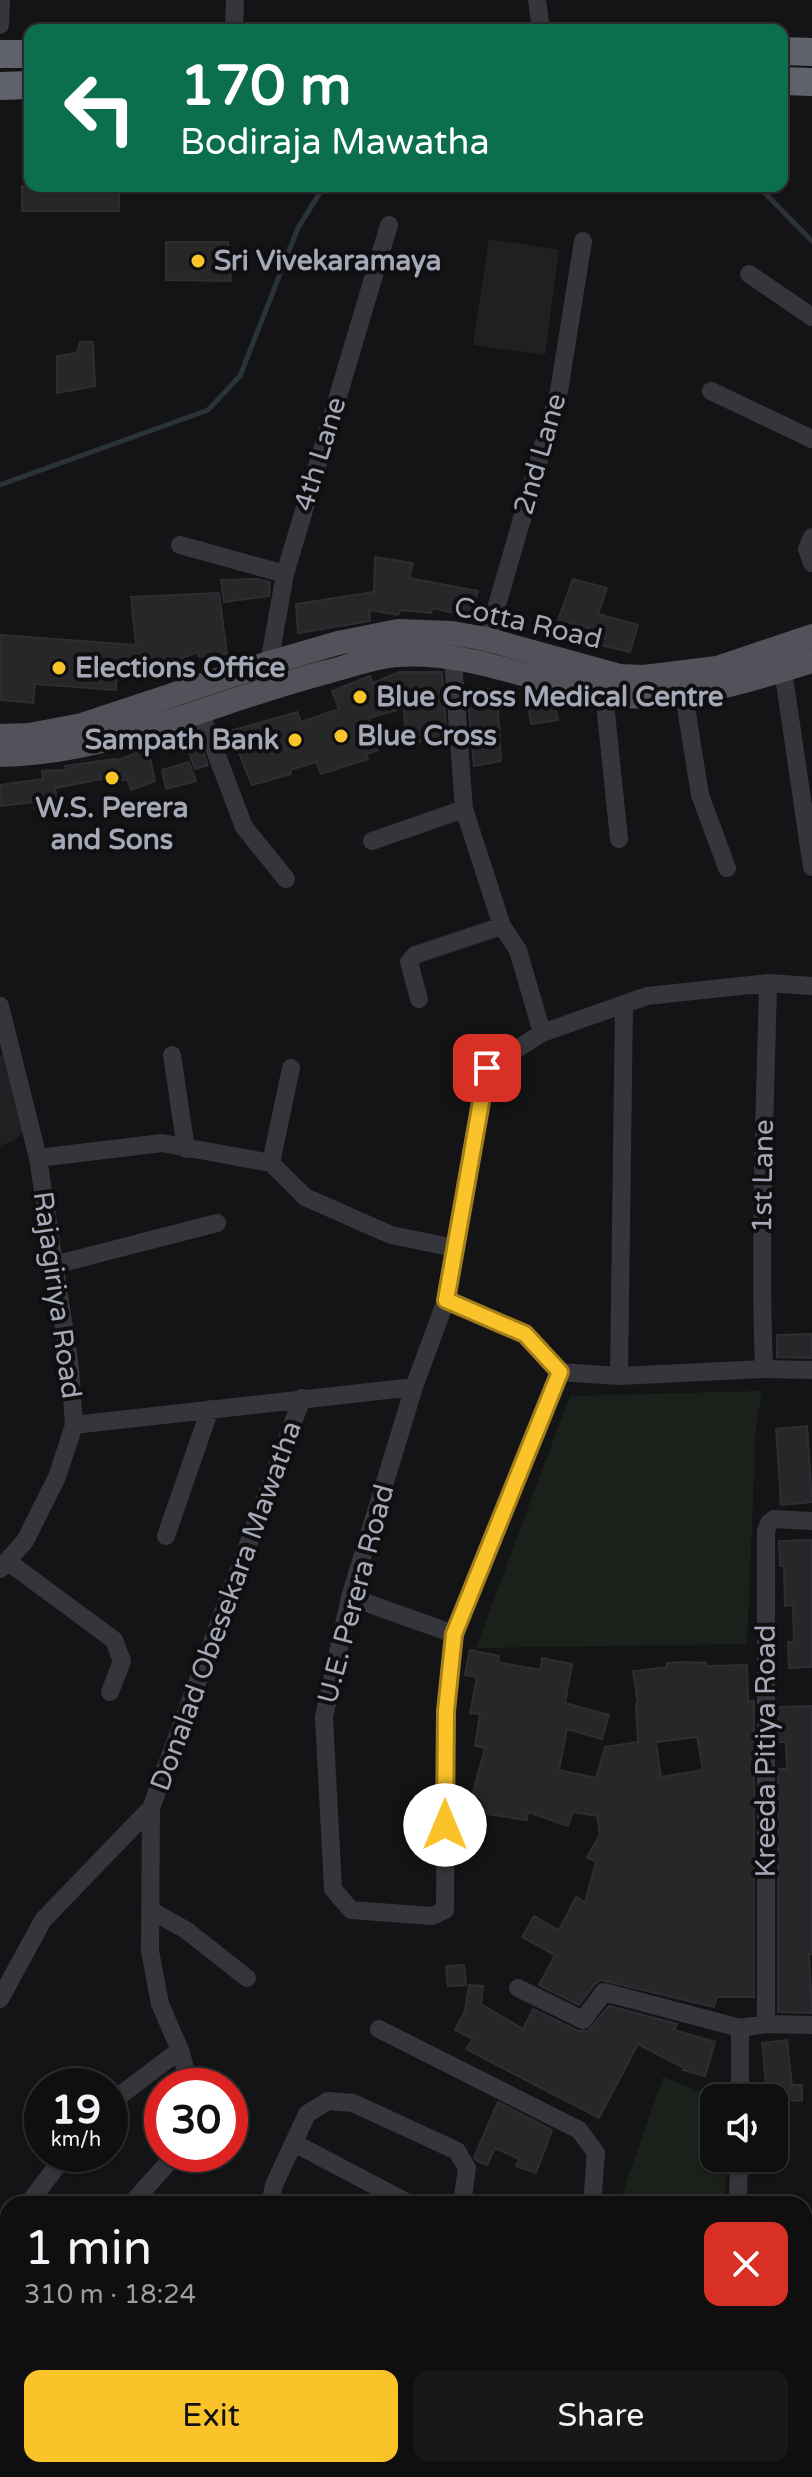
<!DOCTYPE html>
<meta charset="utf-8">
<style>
body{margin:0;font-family:"Varela Round",sans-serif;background:#181819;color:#f1f3f6;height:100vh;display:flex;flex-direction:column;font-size:30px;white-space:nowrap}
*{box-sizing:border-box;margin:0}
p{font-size:26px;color:#9b9c9f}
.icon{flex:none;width:44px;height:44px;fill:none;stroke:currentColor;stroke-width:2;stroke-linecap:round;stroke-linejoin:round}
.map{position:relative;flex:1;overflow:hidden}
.panel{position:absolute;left:0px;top:2196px;width:812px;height:282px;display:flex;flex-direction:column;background:#0f0f10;border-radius:24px 24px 0 0;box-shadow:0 2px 6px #0004,0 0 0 2px #2f2f30}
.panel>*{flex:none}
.guide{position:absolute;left:24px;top:24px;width:764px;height:168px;border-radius:16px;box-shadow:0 2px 6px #0004,0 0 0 2px #2f2f30;background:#0b6e4f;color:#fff;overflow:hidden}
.fabs{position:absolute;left:700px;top:2084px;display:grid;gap:16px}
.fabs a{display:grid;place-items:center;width:88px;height:88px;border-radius:16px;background:#0f0f10;box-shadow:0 2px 6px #0004,0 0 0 2px #2f2f30;font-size:40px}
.speed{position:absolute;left:24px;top:2068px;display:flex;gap:16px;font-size:40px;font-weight:700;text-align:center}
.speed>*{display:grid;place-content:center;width:104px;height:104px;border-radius:50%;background:#0f0f10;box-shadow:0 2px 6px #0004,0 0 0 2px #2f2f30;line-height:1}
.speed small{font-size:20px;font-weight:400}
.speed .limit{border:12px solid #d22;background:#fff;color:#111}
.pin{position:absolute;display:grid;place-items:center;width:68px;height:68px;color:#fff;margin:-34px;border-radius:16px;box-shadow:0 4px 12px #0006}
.me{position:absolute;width:88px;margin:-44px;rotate:0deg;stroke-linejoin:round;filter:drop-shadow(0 0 6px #0008)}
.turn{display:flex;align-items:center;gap:28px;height:168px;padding:0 24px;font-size:36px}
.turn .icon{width:104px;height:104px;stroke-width:2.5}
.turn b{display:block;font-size:56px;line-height:68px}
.round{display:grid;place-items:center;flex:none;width:84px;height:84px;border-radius:16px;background:#181819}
.overview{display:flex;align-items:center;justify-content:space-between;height:136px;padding:0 24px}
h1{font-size:48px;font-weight:600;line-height:60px}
.primary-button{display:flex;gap:16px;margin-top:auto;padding:16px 24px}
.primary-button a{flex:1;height:92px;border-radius:16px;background:#f9c329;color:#111;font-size:32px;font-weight:600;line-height:92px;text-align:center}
.primary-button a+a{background:#181819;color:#f1f3f6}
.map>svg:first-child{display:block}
.built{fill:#202023}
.green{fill:#1a211b}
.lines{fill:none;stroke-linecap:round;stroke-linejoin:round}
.stream{stroke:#2a323a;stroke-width:5}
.building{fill:#27272a;stroke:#2e2e32;stroke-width:2;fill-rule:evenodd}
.minor{stroke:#35353b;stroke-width:18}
.major{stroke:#51525a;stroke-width:24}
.highway{stroke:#61636c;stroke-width:28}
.route-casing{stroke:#a27f1b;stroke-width:20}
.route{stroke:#f9c329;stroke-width:14}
.poi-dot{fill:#f9c329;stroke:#0f0f11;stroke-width:3}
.labels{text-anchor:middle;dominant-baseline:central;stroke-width:8;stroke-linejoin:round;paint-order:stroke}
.poi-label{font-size:28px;font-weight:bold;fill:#a5a9b7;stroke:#0f0f11;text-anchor:start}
.street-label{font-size:28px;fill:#a5a9b7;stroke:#0f0f11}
</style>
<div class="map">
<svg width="812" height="2477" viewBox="0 0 812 2477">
<rect width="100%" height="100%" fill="#141416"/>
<path class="built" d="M489,239L559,250L545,355L473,345Z
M6,1054L23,1129L17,1139L0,1146V1055Z"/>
<path class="green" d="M762,1391L756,1425L747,1644L476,1648L570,1396Z
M663,2077L716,2098H714V2158H729L723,2204H619Z
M8,2403V2470H131L132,2477H0V2404Z"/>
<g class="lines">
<path class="stream" d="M758,186L812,241
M0,485L208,410L240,376L298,228L324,186"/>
</g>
<path class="building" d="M22,186H119V211H22Z
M166,242H228L231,281L166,280Z
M80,342H93L95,386L57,393V356L77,353Z
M375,557L413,563L409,578L478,591L471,617L433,608L431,613L400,610L398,615L369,610L370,621L298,633L296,604L374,592Z
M257,579L270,582L269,596L224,602L221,580Z
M573,579L607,588L598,614L638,625L630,652L591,643L596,630L558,620Z
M219,593L227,654L199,657L198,652L178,660L117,669L116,690L35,684L33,703L0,700V635L136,645L131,597Z
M399,672H442L447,738L406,744L404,708L369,718L378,750L366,754L368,759L321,774L316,762L290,770L291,774L252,785L230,731L297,712L301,722L339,709L332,691L370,676L373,683Z
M467,689H497L501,761L474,766Z
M526,692L554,698L558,720L531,724Z
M195,732L208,765L195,769L183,736Z
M148,748L155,781L131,790L127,779L108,784L107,778L55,788L58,804L35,809L34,802L0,806V785L43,779L42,771L66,770L65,766L116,759V761Z
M189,762L196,781L166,789L162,770Z
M812,1334V1358L777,1357V1335Z
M807,1426L812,1502L781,1505L776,1429Z
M812,1540V1667L789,1668L788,1642H794L793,1605L785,1606L784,1566H780L779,1541Z
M470,1650L499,1656L498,1662L540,1670L542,1658L572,1664L565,1703L609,1715L602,1739L567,1729L559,1770L596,1778L605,1747L638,1742L636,1704H638L633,1671L667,1667V1663L687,1662L706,1663V1666L747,1665L748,1701H754V1997H717L714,2007L601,1980L594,1985L579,2005L539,1985L555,1955L522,1937L534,1916L559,1930L576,1897L585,1902L596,1862L587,1857L600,1835L597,1816L573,1812L568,1826L528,1812L527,1820L480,1813L482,1798L472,1796L485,1748L475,1746L480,1714L470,1713L477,1677L465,1675ZM697,1737L703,1770L661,1777L656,1742Z
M812,1706V1954H809L812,2013L778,2012V1769H787L786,1742H778V1707Z
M464,1965L466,1985L448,1986L446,1966Z
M469,1985L483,1986L481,2004L523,2029L533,2009L578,2031H588L609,2006L677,2024L674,2030L715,2042L705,2076L683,2070L684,2068L638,2044L599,2118L466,2049L473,2039L455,2030L465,2011Z
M787,2040L792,2085H802V2101L756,2098L757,2084H766L762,2043Z
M498,2102L552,2130L536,2173L516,2166L519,2159L495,2148L487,2165L477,2161L474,2157Z"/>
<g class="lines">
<path class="minor" d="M537,0L541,30
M0,25L1,0
M234,30L235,0
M749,274L812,317
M711,391L812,439
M812,537L807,549L812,563
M180,545L285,574
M452,647L464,809L502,926L518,950L542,1033
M484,650L559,391L583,241
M783,670L812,867
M273,673L269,663L285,574L389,225
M604,694L619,839
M684,695L700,795L727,868
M200,711L244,827L286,879
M372,841L464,809
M419,999L409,962L415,955L502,926
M0,1006L38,1158L70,1367L74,1425L57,1477L25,1541L0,1569
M172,1055L186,1149
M38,1158L162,1143L271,1163L305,1197L391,1235L455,1248
M271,1163L291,1068
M54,1265L217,1223
M446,1300L525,1334L560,1372L619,1376L764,1369L812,1370
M764,1369C759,1240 765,1112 768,983
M560,1372L454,1634L446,1711L445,1910L432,1916L351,1910L333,1889L324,1717L350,1597L414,1387L446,1300L487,1068L542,1033L647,996L768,983L812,986
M619,1376L624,1004
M74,1425L414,1387
M166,1536L210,1409
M7,1561L114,1640L122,1661L110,1692
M350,1597L454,1634
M151,1808L150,1951L160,2004L180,2050L190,2086
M150,1910L186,1930L247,1978
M518,1988L583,2020L604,1992L740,2028L766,2024L812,2025
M0,1999L43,1920L151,1808L302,1398
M766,2024V1531L769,1523L774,1519L812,1521
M379,2029L579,2130L596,2153L592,2204
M740,2098V2028
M110,2103L180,2050
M294,2143L410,2204
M28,2204L66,2154
M131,2204L176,2154
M270,2204L274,2185L307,2114L328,2101L353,2103L457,2151L467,2168L462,2204
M738,2204L739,2158
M0,2269L8,2256
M0,2350L8,2342
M804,2456H812
M603,2470L604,2477
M194,2477L195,2470
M255,2477L257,2470
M335,2477L338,2470
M402,2477L405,2470
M488,2477L490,2470"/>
<path class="major" d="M0,736L29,735L82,725L269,663L338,643L398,631L452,633L486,639L620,676L644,677L717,668L812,636
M0,755C113,753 219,699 327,672C350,666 375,656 398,655C469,650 536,683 605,694C676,705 745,682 812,661"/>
<path class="highway" d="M782,51L812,52
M0,54H30
M782,81L812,82
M0,86L30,85"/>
</g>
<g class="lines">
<g class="route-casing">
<path id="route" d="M445,1825L446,1711L454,1634L560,1372L525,1334L446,1300L487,1068"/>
</g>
<use href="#route" class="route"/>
</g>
<g class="poi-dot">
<circle cx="198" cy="261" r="8"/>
<circle cx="59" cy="668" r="8"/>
<circle cx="360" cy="697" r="8"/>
<circle cx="341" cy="736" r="8"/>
<circle cx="295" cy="740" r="8"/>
<circle cx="112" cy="778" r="8"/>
</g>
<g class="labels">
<g class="poi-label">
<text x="214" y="261">Sri Vivekaramaya</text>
<text x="75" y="668">Elections Office</text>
<text x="376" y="697">Blue Cross Medical Centre</text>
<text x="357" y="736">Blue Cross</text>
<text x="279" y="740" text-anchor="end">Sampath Bank</text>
<text x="112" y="808" text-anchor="middle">W.S. Perera<tspan x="112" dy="32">and Sons</tspan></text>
</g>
<g class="street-label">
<text transform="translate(320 454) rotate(-73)">4th Lane</text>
<text transform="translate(540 454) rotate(-74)">2nd Lane</text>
<text transform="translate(528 623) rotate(13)">Cotta Road</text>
<text transform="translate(763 1176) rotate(-89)">1st Lane</text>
<text transform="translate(57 1295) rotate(82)">Rajagiriya Road</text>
<text transform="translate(356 1594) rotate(-75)">U.E. Perera Road</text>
<text transform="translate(226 1606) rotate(-70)">Donalad Obesekara Mawatha</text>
<text transform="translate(766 1751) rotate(-90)">Kreeda Pitiya Road</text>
</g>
</g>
</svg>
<div class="fabs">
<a><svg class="icon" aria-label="sound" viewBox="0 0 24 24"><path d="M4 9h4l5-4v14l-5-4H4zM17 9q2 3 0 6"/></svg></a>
</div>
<div class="speed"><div>19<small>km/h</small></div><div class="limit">30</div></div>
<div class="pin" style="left:487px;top:1068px;background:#d93025"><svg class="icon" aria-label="arrive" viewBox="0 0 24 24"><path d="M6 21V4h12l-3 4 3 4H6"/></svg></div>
<svg class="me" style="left:445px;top:1825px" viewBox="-20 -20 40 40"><circle r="19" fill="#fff"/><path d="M0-13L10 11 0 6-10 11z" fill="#f9c329"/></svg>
<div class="guide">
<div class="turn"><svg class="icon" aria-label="left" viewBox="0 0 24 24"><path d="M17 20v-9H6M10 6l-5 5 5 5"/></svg><div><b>170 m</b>Bodiraja Mawatha</div></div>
</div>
<section class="panel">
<div class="overview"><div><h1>1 min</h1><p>310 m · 18:24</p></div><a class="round" style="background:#d93025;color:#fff"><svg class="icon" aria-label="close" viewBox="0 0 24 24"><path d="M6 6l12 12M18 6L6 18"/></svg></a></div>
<div class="primary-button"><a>Exit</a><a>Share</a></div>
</section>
</div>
